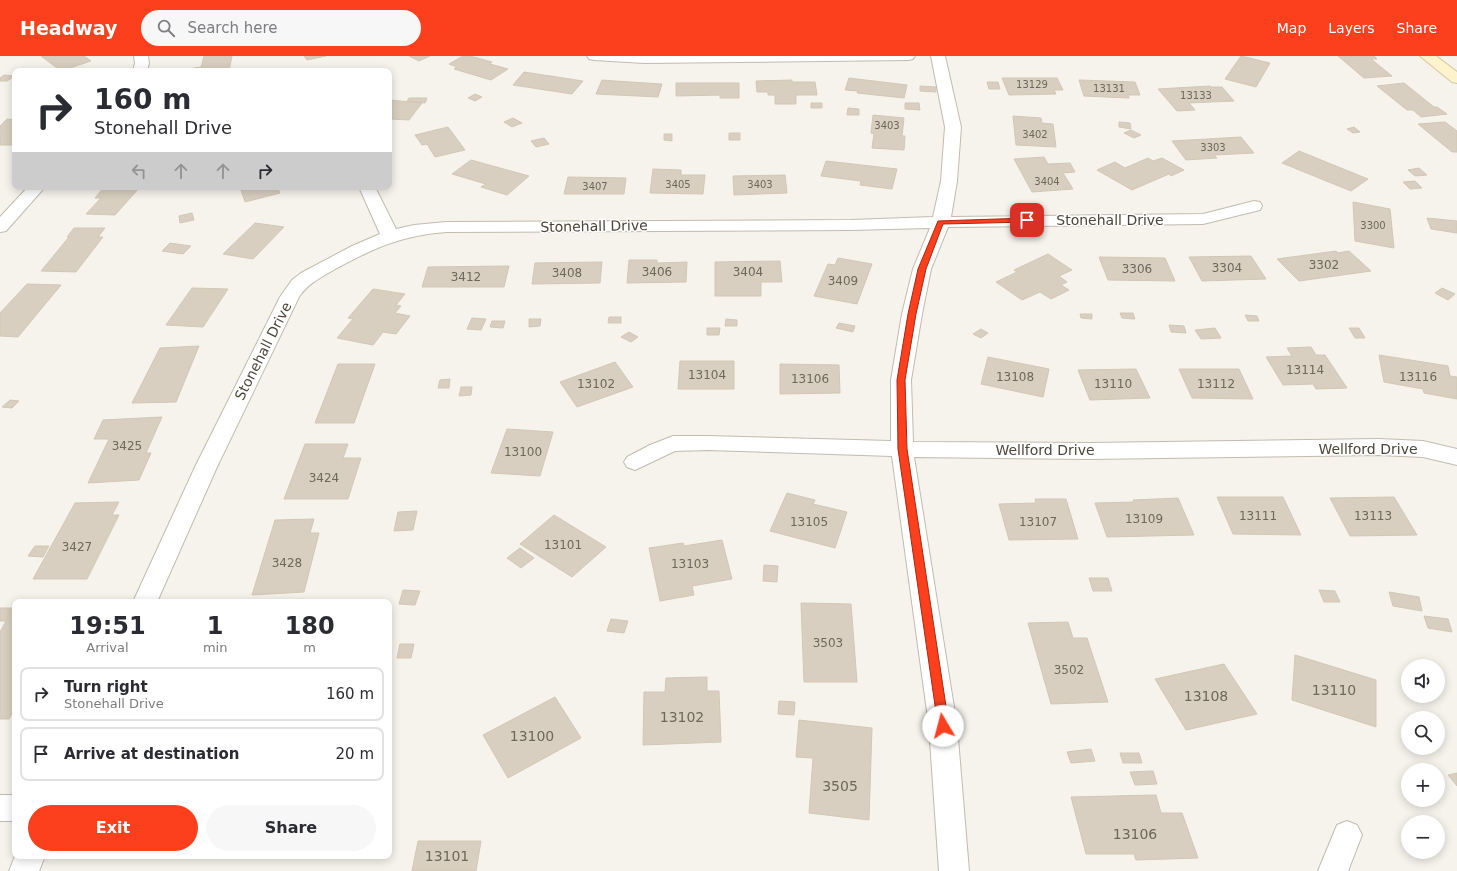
<!DOCTYPE html>
<meta charset="utf-8">
<style>
body{margin:0;font-family:"DejaVu Sans",sans-serif;background:#f7f7f7;color:#2b2b33;height:100vh;display:flex;flex-direction:column;font-size:15px;white-space:nowrap}
*{box-sizing:border-box;margin:0}
p{font-size:13px;color:#7c7c81}
.icon{flex:none;width:22px;height:22px;fill:none;stroke:currentColor;stroke-width:2;stroke-linecap:round;stroke-linejoin:round}
.map{position:relative;flex:1;overflow:hidden}
.sheet{position:absolute;left:12px;top:543px;width:380px;height:260px;display:flex;flex-direction:column;background:#fff;border-radius:8px;box-shadow:0 2px 10px #0003}
.sheet>*{flex:none}
.guide{position:absolute;left:12px;top:12px;width:380px;height:122px;border-radius:8px;box-shadow:0 2px 10px #0003;background:#fff;color:#2b2b33;overflow:hidden}
.controls{position:absolute;left:1401px;top:603px;display:grid;gap:8px}
.controls a{display:grid;place-items:center;width:44px;height:44px;border-radius:50%;background:#fff;box-shadow:0 2px 10px #0003;font-size:20px}
.pin{position:absolute;display:grid;place-items:center;width:34px;height:34px;color:#fff;margin:-17px;border-radius:8px;box-shadow:0 2px 6px #0006}
.me{position:absolute;width:44px;margin:-22px;rotate:352deg;stroke-linejoin:round;filter:drop-shadow(0 0 3px #0008)}
.turn{display:flex;align-items:center;gap:14px;height:84px;padding:0 16px;font-size:18px}
.turn .icon{width:52px;height:52px;stroke-width:2.5}
.turn b{display:block;font-size:28px;line-height:34px}
.lanes{display:flex;align-items:center;height:38px;padding:0 16px;background:#0003;justify-content:center;gap:20px;direction:ltr}
.lanes .off{opacity:.35}
.eta{display:flex;justify-content:space-evenly;align-items:center;height:68px;text-align:center}
.eta b{font-size:24px;font-weight:800;line-height:28px}
.primary-button{display:flex;gap:8px;margin-top:auto;padding:8px 16px}
.primary-button a{flex:1;height:46px;border-radius:24px;background:#fc3f1d;color:#fff;font-size:16px;font-weight:800;line-height:46px;text-align:center}
.primary-button a+a{background:#f7f7f7;color:#2b2b33}
ul{padding:0;list-style:none}
li{display:flex;align-items:center;gap:12px;height:54px;margin:0 8px 6px;padding:0 8px;border:2px solid #e1e1e2;border-radius:8px}
li div{flex:1}
li b{display:block;font-size:15px}
li em{font-style:normal}
header{display:flex;align-items:center;gap:24px;box-sizing:border-box;height:56px;padding:0 20px;background:#fc3f1d;color:#fff}
header strong{font-size:19px}
nav{display:flex;gap:22px;margin-inline-start:auto;font-size:14px}
.search{width:280px;height:36px;background:#f7f7f7;display:flex;align-items:center;gap:10px;box-sizing:border-box;padding:0 14px;border-radius:22px;color:#7c7c81;font-size:15px}
.map>svg:first-child{display:block}
.building{fill:#d8cfc1;stroke:#d3c7b4}
.lines{fill:none;stroke-linecap:round;stroke-linejoin:round}
.minor-casing{stroke:#c2bbae;stroke-width:2}
.secondary-casing{stroke:#d6c79b;stroke-width:2}
.minor{fill:#fff;fill-rule:evenodd}
.secondary{fill:#fff3cd;fill-rule:evenodd}
.route{fill:#fc3f1d;stroke:#a42913}
.labels{text-anchor:middle;dominant-baseline:central;stroke-width:3;stroke-linejoin:round;paint-order:stroke}
.far-number-label{font-size:10px;fill:#6e675b}
.number-label{font-size:12px;fill:#6e675b}
.street-label{font-size:14px;fill:#4b4439;stroke:#fff}
.near-number-label{font-size:14px;fill:#6e675b}
</style>
<header>
<strong>Headway</strong>
<div class="search"><svg class="icon" aria-label="search" viewBox="0 0 24 24"><circle cx="10" cy="10" r="6"/><path d="M15 15l6 6"/></svg>Search here</div>
<nav><a>Map</a><a>Layers</a><a>Share</a></nav>
</header>
<div class="map">
<svg width="1457" height="815" viewBox="0 0 1457 815">
<rect width="100%" height="100%" fill="#f6f3ec"/>
<path class="building" d="M41,0H84L91,5L61,15Z
M204,0H232L229,15H193L194,12L201,11Z
M304,0H326L307,4Z
M409,0H430L419,5Z
M463,0H470L492,6L490,8L508,13L491,24L454,13L457,11L449,8Z
M1241,0L1270,7L1256,31L1225,23Z
M1338,0H1374L1377,3H1371L1392,20L1364,22Z
M524,16L583,25L572,38L513,29Z
M4,19L15,20L7,25H0V22Z
M849,22L907,29L904,42L857,37L858,35L845,34Z
M1002,22H1057L1063,34H1054L1056,38L1009,39Z
M602,24L615,25L662,28L658,41L596,38Z
M792,24V26H815L817,39H796V48H775V39H768V36H757L756,25Z
M1079,24L1135,26L1140,39H1128L1129,42L1084,40Z
M987,26H998L1000,33H989Z
M676,27H739V42H720V39L676,40Z
M1404,27L1434,51H1437L1447,58L1421,61L1413,54H1407L1377,30Z
M920,30L936,31V36L920,35Z
M1210,30L1211,31H1222L1234,45L1189,47L1195,54L1177,55L1158,33Z
M475,38L482,41L475,45L468,42Z
M409,42H427L425,47L407,45Z
M389,44L422,47L409,64L389,63Z
M811,47H822V52H811Z
M905,47H919L920,54L905,53Z
M848,52L859,53V59H847Z
M873,59L904,62L902,80H905L904,94L872,92L874,78L871,77Z
M1013,60L1041,62L1042,67L1053,68L1056,91L1016,89Z
M513,62L522,67L512,71L504,66Z
M7,63L15,64V89H0V81L2,79H0V70Z
M1119,66L1130,67L1131,73L1119,71Z
M1445,66L1457,75V96H1452L1418,68Z
M448,71L465,94L435,101L427,88L422,89L415,79Z
M1354,71L1360,76L1353,77L1347,73Z
M1131,74L1141,79L1134,82L1124,77Z
M729,77H740V84H729Z
M664,78H672V85L664,84Z
M1241,81L1254,97L1214,99L1217,102L1186,104L1172,85Z
M544,82L549,88L536,91L531,85Z
M1299,95L1368,123L1351,135L1282,107Z
M1044,101L1048,108L1070,107L1075,116L1063,117L1073,133L1032,136L1014,103Z
M1148,102L1153,105L1162,102L1184,114L1171,120L1169,118L1132,134L1097,114L1115,106L1125,112Z
M471,104L529,120L507,139L481,131L486,128L452,118Z
M826,105L897,113L892,133L860,129L861,125L821,120Z
M1419,112L1427,119L1415,120L1408,114Z
M653,113L681,114V119H705L703,138L650,137Z
M785,119L787,137L734,139L733,120Z
M568,121L626,122L624,138H564Z
M1415,125L1422,132L1410,133L1403,126Z
M104,131H140L115,159L86,158L101,142H95Z
M240,131H277L280,137L245,146Z
M1353,146L1390,153L1394,192L1355,185Z
M192,157L194,164L180,167L179,160Z
M1427,162L1457,165V177L1431,173Z
M255,167L284,171L253,203L223,198Z
M74,172H105L98,181H103L76,216L41,215L69,181H67Z
M170,187L191,190L183,198L162,195Z
M1336,195L1338,197L1349,195L1371,215L1299,225L1277,203Z
M1048,198L1072,214L1059,220L1067,226L1061,229L1069,234L1051,243L1040,236L1022,244L996,226L1017,216L1014,214Z
M1251,200L1266,223L1202,225L1189,201Z
M1099,201L1165,202L1175,225L1108,224Z
M838,202L872,208L857,248L814,240L828,208L835,209Z
M629,204H657V207L687,206L686,226L627,227Z
M780,205L782,226H761V240H715V206Z
M602,206L600,227L532,228L535,207Z
M509,210L504,231H422L428,211Z
M27,228L61,229L18,281L0,280V257Z
M192,232L228,233L203,271L166,269Z
M1442,232L1455,238L1448,244L1435,237Z
M373,233L405,238L396,249L401,250L395,257L410,260L396,278L383,276L373,289L337,282L353,263L348,262Z
M1120,257H1133L1135,263L1122,262Z
M1080,258H1092V263L1081,262Z
M1245,259L1257,260L1259,265H1248Z
M609,261H621V267H608Z
M472,262L486,263L481,274L467,273Z
M529,263H541L540,270L529,271Z
M726,263L737,264V270H725Z
M492,265H505L503,272L490,271Z
M839,267L855,270L853,276L836,272Z
M1169,269L1184,270L1186,277L1171,276Z
M707,272H720L719,279H707Z
M1215,272L1221,282L1201,283L1195,274Z
M1349,272H1359L1365,282H1355Z
M981,273L988,277L981,282L973,278Z
M629,276L638,281L631,286L621,281Z
M199,290L176,346L132,347L160,292Z
M1311,291L1316,299H1325L1347,332L1316,333L1313,328L1283,329L1266,301L1292,300L1287,292Z
M1379,299L1448,310L1450,320L1457,321V343L1424,337L1423,333L1384,326Z
M988,301L1049,313L1043,341L981,328Z
M680,305H734V333H678Z
M615,306L633,331L577,351L560,326Z
M338,308H375L354,367H315Z
M780,308L839,309L840,337L780,338Z
M1136,313L1150,342L1090,344L1078,314Z
M1179,313H1239L1253,343L1192,342Z
M450,323L449,332H438L440,324Z
M461,331H472L471,339L459,340Z
M10,344L19,345L12,352L2,351Z
M162,361L146,397H151L139,424L88,427L109,383H94L103,364Z
M507,373L553,376L540,420L491,417Z
M305,388H348L343,402H361L348,443H284Z
M787,437L815,444L813,448L847,456L835,492L770,475Z
M1217,441H1283L1301,479L1233,478Z
M1394,441L1417,479L1350,480L1330,442Z
M1178,442L1194,479L1107,481L1095,447L1134,446L1133,444Z
M1035,443H1066L1078,483L1009,484L999,448L1036,447Z
M119,446L112,459H119L87,523H33L75,447Z
M417,455L413,474L394,475L398,456Z
M554,459L606,491L572,521L520,488Z
M314,463L310,477H319L304,536L252,539L275,464Z
M722,484L732,523L692,530L694,539L660,545L649,492L683,487L684,490Z
M35,490H49L43,501L28,500Z
M520,492L534,502L521,512L507,502Z
M764,509L778,510L777,526L763,525Z
M1089,522H1108L1112,535H1093Z
M403,534L420,535L415,549L399,548Z
M1319,534L1335,535L1340,546H1324Z
M1389,536L1419,541L1422,555L1393,550Z
M801,547L851,548L857,626H804Z
M0,552H12L5,565H0Z
M13,552H15V652L9,663H0V576Z
M1424,560L1448,563L1452,576L1428,572Z
M611,563L628,565L624,577L607,575Z
M1068,566L1073,582H1087L1108,646L1051,648L1028,567Z
M400,588H414L411,602H397Z
M1295,599L1376,624V671L1292,644Z
M1224,608L1257,658L1186,674L1155,623Z
M707,621V635H719L721,686L643,689L644,636H665L666,622Z
M555,641L581,682L508,722L483,679Z
M779,645L795,646L794,659L778,658Z
M799,664L872,672L869,764L809,757L813,702L796,701Z
M1091,693L1095,705L1071,707L1067,696Z
M1120,697H1139L1142,707H1123Z
M1153,715L1157,728L1135,729L1130,716Z
M1457,717V730L1448,719Z
M1156,739L1161,757H1182L1198,802L1136,804L1134,798H1086L1071,741Z
M418,785H481L476,815H412Z"/>
<g class="lines">
<g class="minor-casing">
<path id="minor" d="M134,0H148L149,7L147,15H133L135,7Z
M587,0H915L913,3L908,4L644,7L594,4L589,3Z
M931,0H945L961,71L957,125L951,161L1203,158L1254,145L1260,146L1262,150L1260,154L1203,168L948,171L931,213L922,258L911,324L913,386L1089,387L1379,383L1423,385L1457,393V409L1423,401L1379,399L1089,403L914,401L957,670L969,815H939L929,670L892,400L708,394L675,395L635,414L627,411L624,406L627,401L650,389L673,380H708L891,385V324L902,258L913,213L930,172L851,174L446,176C403,179 374,192 337,212C322,221 308,227 299,241L217,411L157,546H133L195,411L280,241L292,224L301,217L352,190L380,178L359,131H375L396,173L414,169L446,166L851,164L933,161L941,125L945,71Z
M28,131H45L6,175L0,176V161Z
M0,739H15V765H0Z
M1347,765L1357,769L1362,779L1348,815H1318L1337,769Z
M15,800H45L39,815H9Z"/>
</g>
<g class="secondary-casing">
<path id="secondary" d="M1420,0H1436L1457,16V27L1452,26Z"/>
</g>
<use href="#minor" class="minor"/>
<use href="#secondary" class="secondary"/>
</g>
<path class="route" d="M1027,162L1030,164L1029,166L943,168L926,213L916,258L905,324L907,393L949,670L947,674L943,675L939,674L938,670L898,393L897,324L908,258L918,213L938,165Z"/>
<g class="labels">
<g class="far-number-label">
<text x="1032" y="28">13129</text>
<text x="1109" y="32">13131</text>
<text x="1196" y="39">13133</text>
<text x="887" y="69">3403</text>
<text x="1035" y="78">3402</text>
<text x="1213" y="91">3303</text>
<text x="1047" y="125">3404</text>
<text x="678" y="128">3405</text>
<text x="760" y="128">3403</text>
<text x="595" y="130">3407</text>
<text x="1373" y="169">3300</text>
</g>
<g class="number-label">
<text x="1324" y="209">3302</text>
<text x="1227" y="212">3304</text>
<text x="1137" y="213">3306</text>
<text x="657" y="216">3406</text>
<text x="748" y="216">3404</text>
<text x="567" y="217">3408</text>
<text x="466" y="221">3412</text>
<text x="843" y="225">3409</text>
<text x="1305" y="314">13114</text>
<text x="707" y="319">13104</text>
<text x="1015" y="321">13108</text>
<text x="1418" y="321">13116</text>
<text x="810" y="323">13106</text>
<text x="596" y="328">13102</text>
<text x="1113" y="328">13110</text>
<text x="1216" y="328">13112</text>
<text x="127" y="390">3425</text>
<text x="523" y="396">13100</text>
<text x="324" y="422">3424</text>
<text x="1258" y="460">13111</text>
<text x="1373" y="460">13113</text>
<text x="1144" y="463">13109</text>
<text x="809" y="466">13105</text>
<text x="1038" y="466">13107</text>
<text x="563" y="489">13101</text>
<text x="77" y="491">3427</text>
<text x="287" y="507">3428</text>
<text x="690" y="508">13103</text>
<text x="828" y="587">3503</text>
<text x="1069" y="614">3502</text>
</g>
<g class="street-label">
<text x="1110" y="164">Stonehall Drive</text>
<text transform="translate(594 170) rotate(-1)">Stonehall Drive</text>
<text transform="translate(263 295) rotate(-63)">Stonehall Drive</text>
<text x="1368" y="393">Wellford Drive</text>
<text x="1045" y="394">Wellford Drive</text>
</g>
<g class="near-number-label">
<text x="1334" y="634">13110</text>
<text x="1206" y="640">13108</text>
<text x="682" y="661">13102</text>
<text x="532" y="680">13100</text>
<text x="840" y="730">3505</text>
<text x="1135" y="778">13106</text>
<text x="447" y="800">13101</text>
</g>
</g>
</svg>
<div class="controls">
<a><svg class="icon" aria-label="sound" viewBox="0 0 24 24"><path d="M4 9h4l5-4v14l-5-4H4zM17 9q2 3 0 6"/></svg></a>
<a><svg class="icon" aria-label="search" viewBox="0 0 24 24"><circle cx="10" cy="10" r="6"/><path d="M15 15l6 6"/></svg></a>
<a>+</a>
<a>−</a>
</div>
<div class="pin" style="left:1027px;top:164px;background:#d93025"><svg class="icon" aria-label="arrive" viewBox="0 0 24 24"><path d="M6 21V4h12l-3 4 3 4H6"/></svg></div>
<svg class="me" style="left:943px;top:670px" viewBox="-20 -20 40 40"><circle r="19" fill="#fff"/><path d="M0-13L10 11 0 6-10 11z" fill="#fc3f1d"/></svg>
<div class="guide">
<div class="turn"><svg class="icon" aria-label="right" viewBox="0 0 24 24"><path d="M7 20v-9h11M14 6l5 5-5 5"/></svg><div><b>160 m</b>Stonehall Drive</div></div>
<div class="lanes"><svg class="icon off" aria-label="left" viewBox="0 0 24 24"><path d="M17 20v-9H6M10 6l-5 5 5 5"/></svg><svg class="icon off" aria-label="ahead" viewBox="0 0 24 24"><path d="M12 20V5M6 11l6-6 6 6"/></svg><svg class="icon off" aria-label="ahead" viewBox="0 0 24 24"><path d="M12 20V5M6 11l6-6 6 6"/></svg><svg class="icon" aria-label="right" viewBox="0 0 24 24"><path d="M7 20v-9h11M14 6l5 5-5 5"/></svg></div>
</div>
<section class="sheet">
<div class="eta">
<div><b>19:51</b><p>Arrival</p></div>
<div><b>1</b><p>min</p></div>
<div><b>180</b><p>m</p></div>
</div>
<ul>
<li><svg class="icon" aria-label="right" viewBox="0 0 24 24"><path d="M7 20v-9h11M14 6l5 5-5 5"/></svg><div><b>Turn right</b><p>Stonehall Drive</p></div><em>160 m</em></li>
<li><svg class="icon" aria-label="arrive" viewBox="0 0 24 24"><path d="M6 21V4h12l-3 4 3 4H6"/></svg><div><b>Arrive at destination</b></div><em>20 m</em></li>
</ul>
<div class="primary-button"><a>Exit</a><a>Share</a></div>
</section>
</div>
